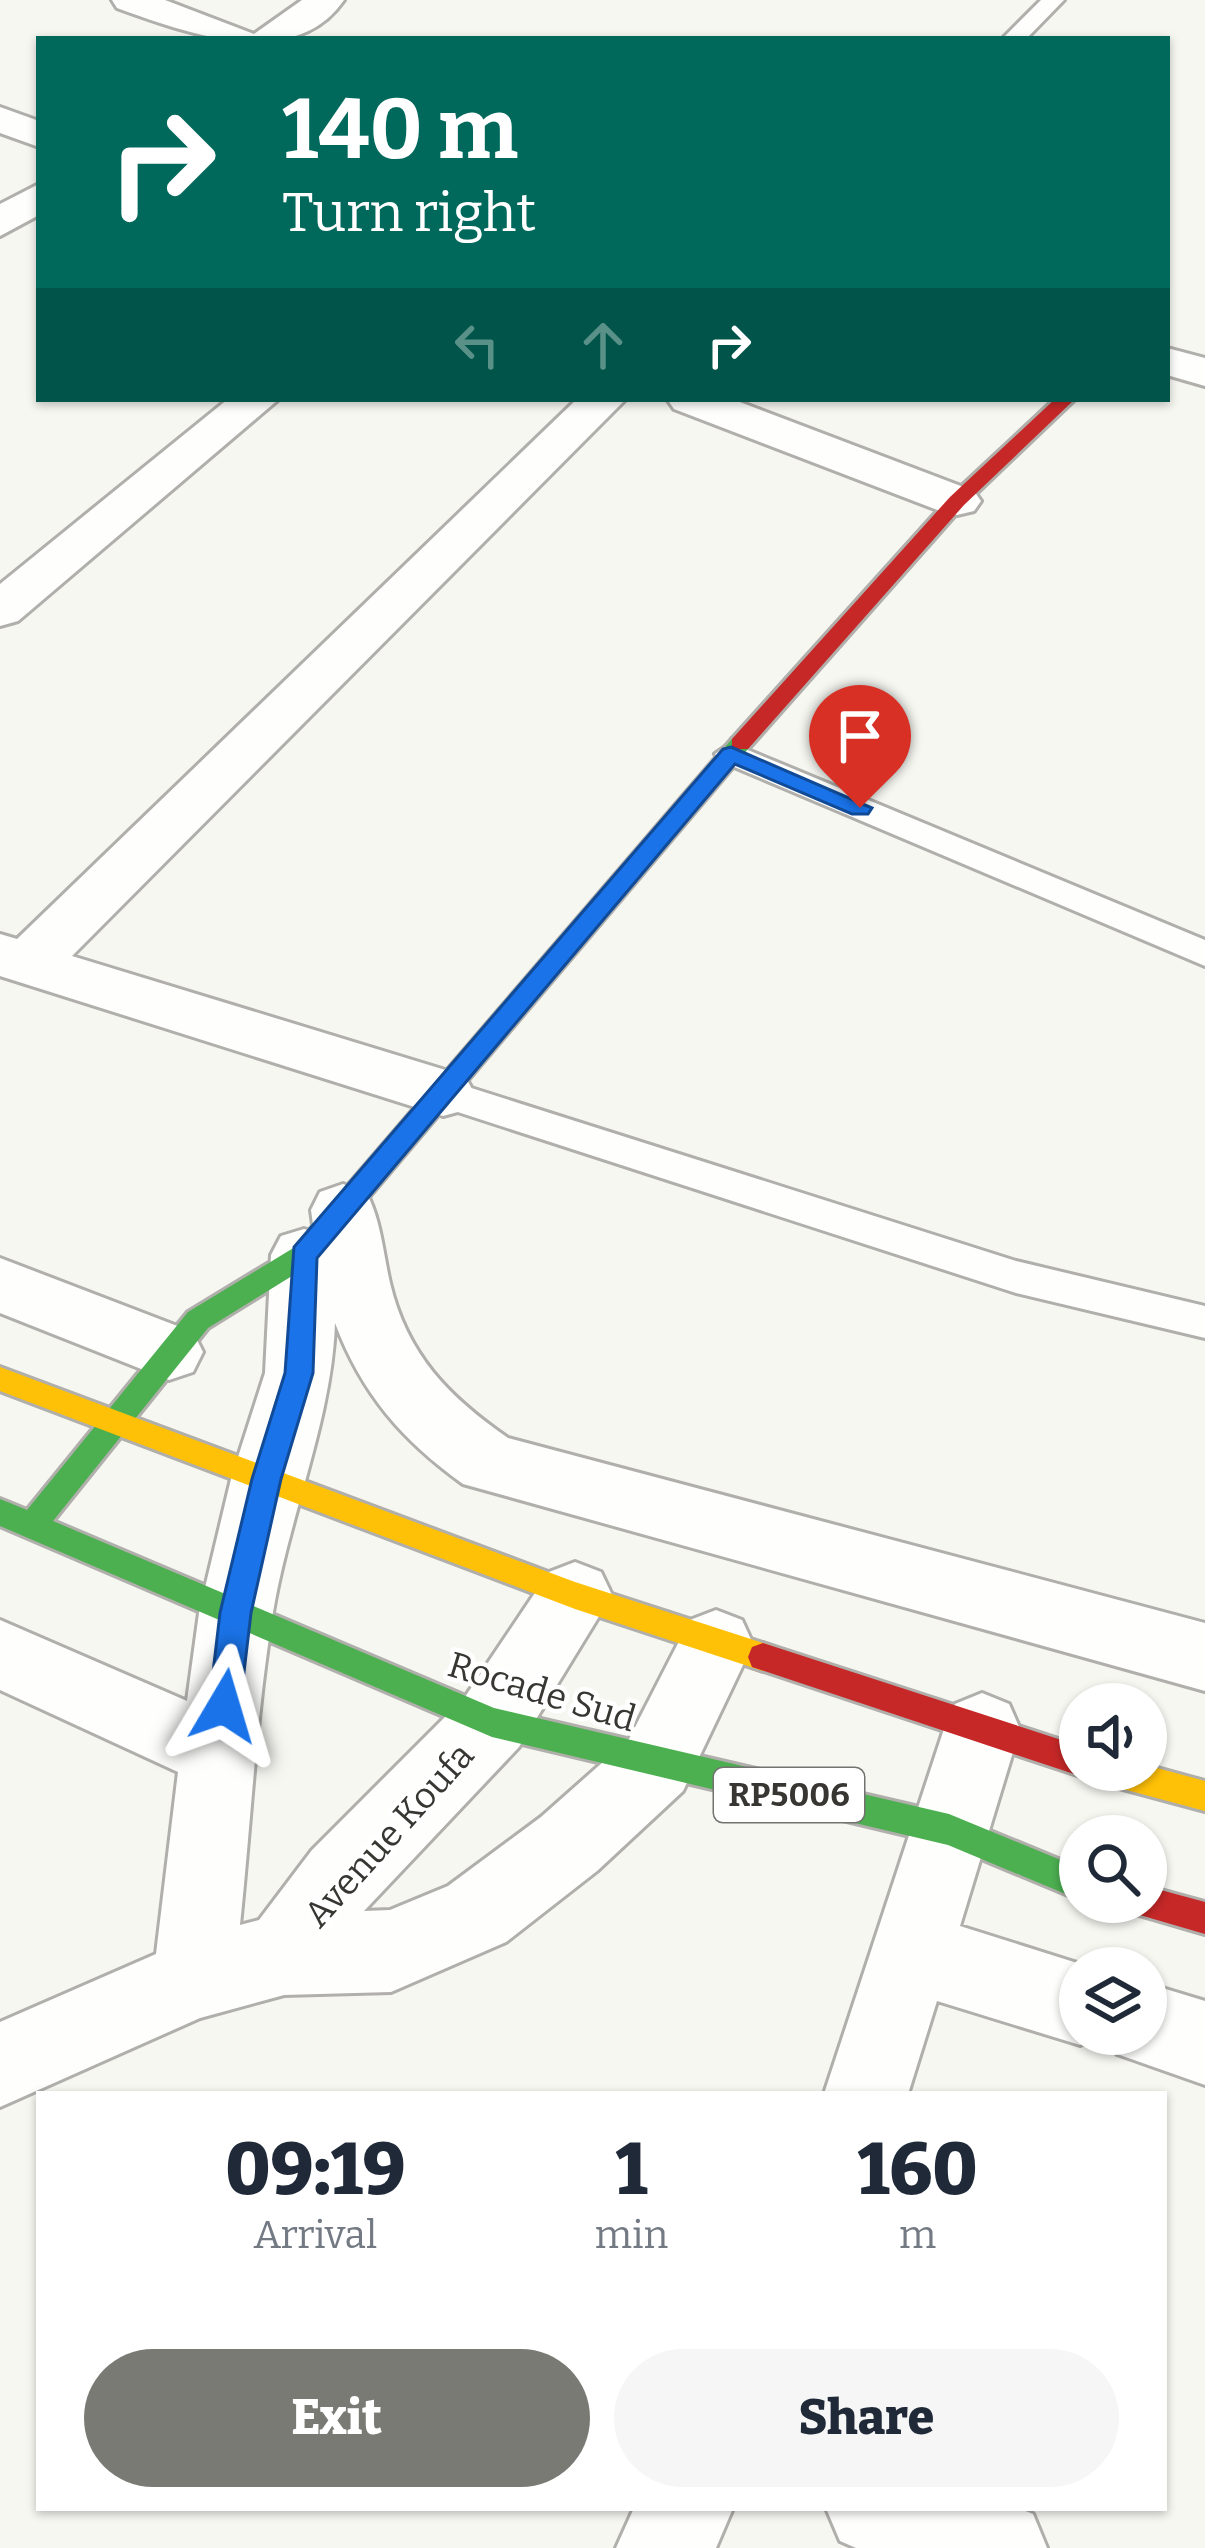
<!DOCTYPE html>
<style>
body{margin:0;font-family:Bitter,serif;background:#f6f6f7;color:#1f2937;height:100vh;display:flex;flex-direction:column;font-size:45px;white-space:nowrap}
*{box-sizing:border-box;margin:0}
p{font-size:39px;color:#747a83}
.icon{flex:none;width:66px;height:66px;fill:none;stroke:currentColor;stroke-width:2;stroke-linecap:round;stroke-linejoin:round}
.map{position:relative;flex:1;overflow:hidden}
.side{position:absolute;left:36px;top:2091px;width:1131px;height:420px;display:flex;flex-direction:column;background:#fff;border-radius:0px;box-shadow:0 3px 9px #0004}
.side>*{flex:none}
.banner{position:absolute;left:36px;top:36px;width:1134px;height:366px;border-radius:0px;box-shadow:0 3px 9px #0004;background:#00695c;color:#fff;overflow:hidden}
.fabs{position:absolute;left:1059px;top:1683px;display:grid;gap:24px}
.fabs a{display:grid;place-items:center;width:108px;height:108px;border-radius:50%;background:#fff;box-shadow:0 3px 9px #0004;font-size:60px}
.pin{position:absolute;display:grid;place-items:center;width:102px;height:102px;color:#fff;margin:-123px -51px;border-radius:50% 50% 50% 0;rotate:-45deg;box-shadow:0 0 12px #0007}
.pin .icon{rotate:45deg}
.me{position:absolute;width:132px;margin:-66px;rotate:7deg;stroke-linejoin:round;filter:drop-shadow(0 0 9px #0008)}
.turn{display:flex;align-items:center;gap:42px;height:252px;padding:0 48px;font-size:54px}
.turn .icon{width:156px;height:156px;stroke-width:2.5}
.turn b{display:block;font-size:84px;line-height:102px}
.lanes{display:flex;align-items:center;height:114px;padding:0 48px;background:#0003;justify-content:center;gap:60px;direction:ltr}
.lanes .off{opacity:.35}
.eta{display:flex;justify-content:space-evenly;align-items:center;height:204px;text-align:center}
.eta b{font-size:72px;font-weight:800;line-height:84px}
.primary-button{display:flex;gap:24px;margin-top:auto;padding:24px 48px}
.primary-button a{flex:1;height:138px;border-radius:72px;background:#7a7a75;color:#fff;font-size:48px;font-weight:800;line-height:138px;text-align:center}
.primary-button a+a{background:#f6f6f7;color:#1f2937}
.map>svg:first-child{display:block}
.lines{fill:none;stroke-linecap:round;stroke-linejoin:round}
.lane-casing{stroke:#b0afab;stroke-width:6}
.street-casing{stroke:#b0afab;stroke-width:6}
.fast-casing{stroke:#b0afab;stroke-width:6}
.slow-casing{stroke:#b0afab;stroke-width:6}
.jam-casing{stroke:#b0afab;stroke-width:6}
.lane{fill:#fefefd;fill-rule:evenodd}
.street{fill:#fefefd;fill-rule:evenodd}
.fast{fill:#4caf50;fill-rule:evenodd}
.slow{fill:#ffc107;fill-rule:evenodd}
.jam{fill:#c62828;fill-rule:evenodd}
.route{fill:#1a73e8;stroke:#114b97;stroke-width:3}
.labels{text-anchor:middle;dominant-baseline:central;stroke-width:9;stroke-linejoin:round;paint-order:stroke}
.shield{fill:#fff;stroke:#737270;stroke-width:3}
.shield-label{font-size:33px;font-weight:bold;fill:#373632}
.street-label{font-size:36px;fill:#373632;stroke:#fff}
</style>
<div class="map">
<svg width="1205" height="2548" viewBox="0 0 1205 2548">
<rect width="100%" height="100%" fill="#f7f7f2"/>
<g class="lines">
<g class="lane-casing">
<path id="lane" d="M1041,0H1064L1026,39H1002Z
M731,743L1205,940V966L720,761L715,754Z
M443,1079L1016,1261L1205,1306V1338L1016,1293L430,1103L425,1093L430,1083Z"/>
</g>
<g class="street-casing">
<path id="street" d="M112,0H165L254,34L302,0H344C293,74 184,32 117,8Z
M0,107L39,121V147L0,133Z
M39,184V215L0,236V204Z
M1167,348L1205,358V386L1167,375Z
M228,399H279L18,621L0,626V584Z
M577,399H626L72,956L465,1076L474,1093L465,1110L443,1116L0,976V934L17,939Z
M667,399H732L974,491L981,501L974,511L957,515L940,511L674,409Z
M343,1184L366,1192C381,1220 383,1253 390,1283C407,1355 449,1397 508,1438L1205,1623V1691L463,1484C402,1440 362,1394 335,1323C332,1419 289,1516 273,1612C256,1715 251,1821 240,1925L259,1920L312,1850L465,1697L549,1572L575,1562L601,1572L612,1595L519,1747L364,1911L390,1910L448,1886L541,1817L629,1739L690,1620L716,1610L742,1620L753,1644L683,1791L597,1871L506,1942L391,1992L284,1995L200,2018L0,2107V2022L156,1954L178,1772L0,1690V1620L187,1701L199,1613L231,1479L265,1373L271,1255L281,1236L304,1229L314,1232L311,1210L320,1192Z
M0,1258L193,1332L203,1352L193,1372L169,1380L0,1313Z
M982,1693L1009,1704L1020,1729L960,1926L1093,1968H1080V2034H1108L1080,2045L937,2001L908,2094H824L944,1729L955,1704Z
M1146,1983L1205,2001V2085L1117,2054L1108,2034H1146Z
M634,2508H733L716,2548H616Z
M826,2508H1018L1033,2514L1047,2548H856L840,2541Z"/>
</g>
<g class="fast-casing">
<path id="fast" d="M740,737L748,739V749L313,1263L208,1328L53,1521L494,1708L949,1814L1080,1868V1900L948,1845L492,1737L0,1526V1499L27,1510L188,1312L295,1247L732,739Z"/>
</g>
<g class="slow-casing">
<path id="slow" d="M0,1367L575,1582L763,1643L774,1647L778,1657L774,1667L763,1671L575,1609L0,1391Z
M1146,1765L1205,1781V1811L1108,1785L1097,1781L1092,1770H1146Z"/>
</g>
<g class="jam-casing">
<path id="jam" d="M1055,399H1075L964,505L748,749H732V739L950,497Z
M763,1643L1080,1746V1770H1092L1080,1776L752,1667L748,1657L752,1647Z
M1146,1886L1205,1902V1934L1133,1913L1129,1902H1146Z"/>
</g>
<use href="#lane" class="lane"/>
<use href="#street" class="street"/>
<use href="#fast" class="fast"/>
<use href="#slow" class="slow"/>
<use href="#jam" class="jam"/>
</g>
<path class="route" d="M731,747L872,808L868,814H852L735,764L317,1258L313,1373L281,1479L251,1613L240,1706L236,1717L224,1721L213,1717L209,1706L220,1613L252,1479L285,1373L294,1247L723,749Z"/>
<g class="labels">
<rect class="shield" x="714" y="1768" width="150" height="54" rx="9"/>
<g class="shield-label">
<text x="789" y="1795">RP5006</text>
</g>
<g class="street-label">
<text transform="translate(542 1692) rotate(17)">Rocade Sud</text>
<text transform="translate(389 1835) rotate(-48)">Avenue Koufa</text>
</g>
</g>
</svg>
<div class="fabs">
<a><svg class="icon" aria-label="sound" viewBox="0 0 24 24"><path d="M4 9h4l5-4v14l-5-4H4zM17 9q2 3 0 6"/></svg></a>
<a><svg class="icon" aria-label="search" viewBox="0 0 24 24"><circle cx="10" cy="10" r="6"/><path d="M15 15l6 6"/></svg></a>
<a><svg class="icon" aria-label="layers" viewBox="0 0 24 24"><path d="M12 4l9 5-9 5-9-5zM3 14l9 5 9-5"/></svg></a>
</div>
<div class="pin" style="left:860px;top:808px;background:#d93025"><svg class="icon" aria-label="arrive" viewBox="0 0 24 24"><path d="M6 21V4h12l-3 4 3 4H6"/></svg></div>
<svg class="me" style="left:224px;top:1706px" viewBox="-20 -20 40 40"><path d="M0-17L14 15 0 8-14 15z" fill="#1a73e8" stroke="#fff" stroke-width="4"/></svg>
<div class="banner">
<div class="turn"><svg class="icon" aria-label="right" viewBox="0 0 24 24"><path d="M7 20v-9h11M14 6l5 5-5 5"/></svg><div><b>140 m</b>Turn right</div></div>
<div class="lanes"><svg class="icon off" aria-label="left" viewBox="0 0 24 24"><path d="M17 20v-9H6M10 6l-5 5 5 5"/></svg><svg class="icon off" aria-label="ahead" viewBox="0 0 24 24"><path d="M12 20V5M6 11l6-6 6 6"/></svg><svg class="icon" aria-label="right" viewBox="0 0 24 24"><path d="M7 20v-9h11M14 6l5 5-5 5"/></svg></div>
</div>
<section class="side">
<div class="eta">
<div><b>09:19</b><p>Arrival</p></div>
<div><b>1</b><p>min</p></div>
<div><b>160</b><p>m</p></div>
</div>
<div class="primary-button"><a>Exit</a><a>Share</a></div>
</section>
</div>
